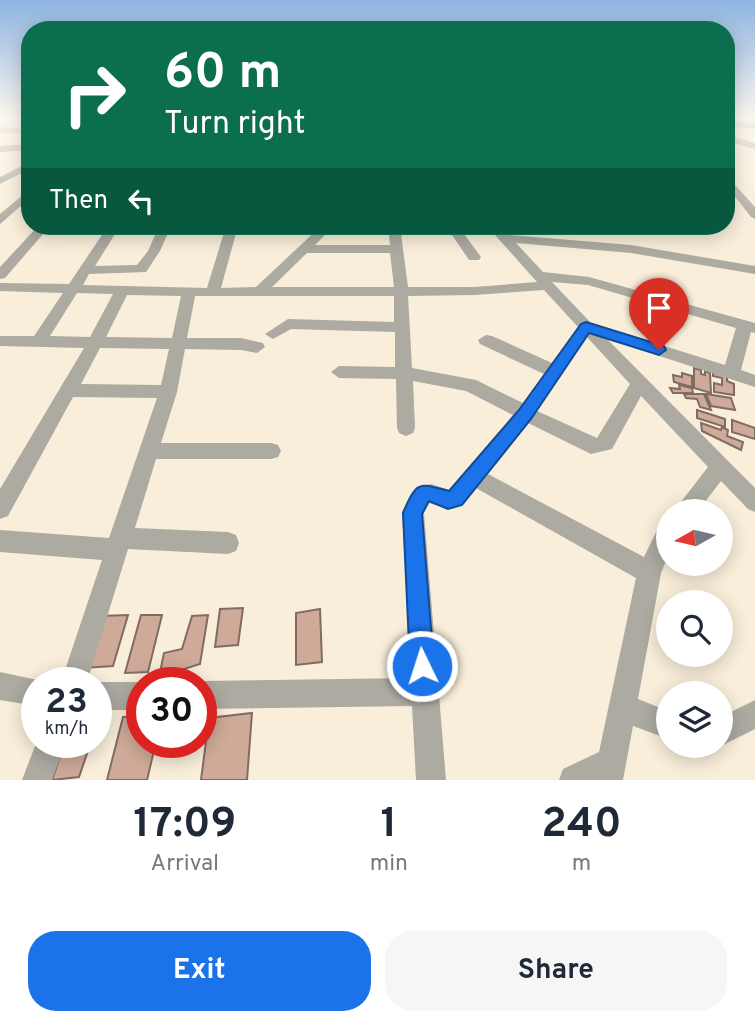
<!DOCTYPE html>
<style>
body{margin:0;font-family:Overpass,sans-serif;background:#f6f6f7;color:#1f2937;height:100vh;display:flex;flex-direction:column;font-size:26px;white-space:nowrap}
*{box-sizing:border-box;margin:0}
p{font-size:23px;color:#747a83}
.icon{flex:none;width:38px;height:38px;fill:none;stroke:currentColor;stroke-width:2;stroke-linecap:round;stroke-linejoin:round}
.map{position:relative;height:780px;overflow:hidden}
.sheet{display:flex;flex-direction:column;background:#fff;flex:1}
.sheet>*{flex:none}
.hud{position:absolute;left:21px;top:21px;width:714px;height:214px;border-radius:28px;box-shadow:0 4px 18px #0003;background:#0b6e4f;color:#fff;overflow:hidden}
.needle{width:46px;rotate:262deg}
.tools{position:absolute;left:656px;top:499px;display:grid;gap:14px}
.tools a{display:grid;place-items:center;width:77px;height:77px;border-radius:50%;background:#fff;box-shadow:0 4px 18px #0003;font-size:35px}
.speed{position:absolute;left:21px;top:667px;display:flex;gap:14px;font-size:35px;font-weight:700;text-align:center}
.speed>*{display:grid;place-content:center;width:91px;height:91px;border-radius:50%;background:#fff;box-shadow:0 4px 18px #0003;line-height:1}
.speed small{font-size:18px;font-weight:400}
.speed .limit{border:10px solid #d22;background:#fff;color:#111}
.pin{position:absolute;display:grid;place-items:center;width:60px;height:60px;color:#fff;margin:-72px -30px;border-radius:50% 50% 50% 0;rotate:-45deg;box-shadow:0 0 7px #0007}
.pin .icon{rotate:45deg}
.me{position:absolute;width:77px;margin:-38px;rotate:356deg;stroke-linejoin:round;filter:drop-shadow(0 0 5px #0008)}
.turn{display:flex;align-items:center;gap:24px;height:147px;padding:0 28px;font-size:32px}
.turn .icon{width:91px;height:91px;stroke-width:2.5}
.turn b{display:block;font-size:49px;line-height:60px}
.then{display:flex;align-items:center;height:66px;padding:0 28px;background:#0003;gap:14px;font-size:26px}
.eta{display:flex;justify-content:space-evenly;align-items:center;height:119px;text-align:center}
.eta b{font-size:42px;font-weight:700;line-height:49px}
.action{display:flex;gap:14px;margin-top:auto;padding:14px 28px}
.action a{flex:1;height:80px;border-radius:28px;background:#1a73e8;color:#fff;font-size:28px;font-weight:700;line-height:80px;text-align:center}
.action a+a{background:#f6f6f7;color:#1f2937}
.map>svg:first-child{display:block}
.building{fill:#cfaa99;stroke:#806c63;stroke-width:2}
.lines{fill:none;stroke-linecap:round;stroke-linejoin:round}
.minor{fill:#acaaa1;fill-rule:evenodd}
.major{fill:#757060;fill-rule:evenodd}
.route{fill:#1a73e8;stroke:#114b97;stroke-width:2}
</style>
<div class="map">
<svg width="755" height="780" viewBox="0 0 755 780">
<rect width="100%" height="100%" fill="#f9eeda"/>
<path class="building" d="M512,226H559L566,233L516,231Z
M694,368L701,370V374L705,375V371L710,373L711,393L694,388Z
M713,371L727,375V381L734,384V395L714,392V383L722,385V378L713,376Z
M682,373L692,376V387L674,382L673,375L682,377Z
M679,385L692,388L693,393H673L670,388L680,389Z
M684,394H704L711,410L700,407L697,399L686,398Z
M706,394L731,398L735,410L711,406Z
M697,410L725,419V427L697,418Z
M732,420L755,428V439L732,432Z
M701,423L721,430L722,427L728,430L727,436L743,442L741,450L702,431Z
M243,608L238,645L215,647L220,609Z
M320,609L322,662L296,665V613Z
M128,615L113,666L83,668L100,616Z
M141,615H162L148,672L125,673Z
M208,615L200,664L159,677L164,653L182,649L192,616Z
M252,713L247,780H201L209,718Z
M142,716V742H156L147,780H107L123,717Z
M65,742H91L79,777L52,780Z"/>
<g class="lines">
<path class="minor" d="M742,119H755V123L743,121Z
M0,127L30,128V134L0,133Z
M726,135L755,143V149L726,141Z
M30,144V150L0,152V146Z
M30,162V169L0,184V177Z
M726,175L755,207V219L751,217L726,185Z
M30,189V198L0,224V214Z
M38,226H50L5,278L0,279V267Z
M108,226H120L95,266L137,265L148,251L159,226H171L160,251L146,272L89,274L83,285L207,288L226,226H238L221,288L256,287L321,226H334L315,245H390L388,226H400L408,287H474L537,282L487,226H499L509,235L631,245L755,266V274L631,253L516,243L543,272L589,277L755,323V333L751,332L741,370L755,375V387L607,339L755,488V512L748,509L721,481L698,511H674L708,467L641,396L612,449L591,454L528,423L488,474L644,557L660,524L668,522V556L661,573L638,699L668,711V739L633,726L623,780H559L563,769L599,752L636,578L476,488C459,510 456,512 429,503L424,513L446,780H416L412,706L201,709V682H198L201,681L411,678L402,512L416,487L431,484L449,490L513,415L466,391L413,381L415,428L413,433L406,436L399,433L397,428L396,379L339,378L331,372L339,366L395,367V332L291,329L273,339L265,334L288,319L394,322V296H195L187,338H241L263,343L265,347L257,353L241,350L185,349L177,392L161,443H271L278,445L281,451L278,457L271,459H156L135,528L228,532L236,535L239,543L236,551L228,554L128,549L87,682H61L102,560L0,552V530L109,538L157,398L73,397L8,516L0,519V489L84,348L0,346V336H34L63,293L0,291V283L69,284ZM307,253H390L394,287H272ZM552,282L588,285L736,328L725,365L591,323ZM544,290L578,327L552,363L492,336L486,335L478,340L480,344L544,374L523,403L476,380L412,368L408,296L474,295ZM77,293L113,294L90,337L50,336ZM127,295L181,296L172,338L106,337ZM587,337L630,384L597,438L537,411ZM100,348L169,349L161,385L81,384Z
M446,226H458L481,257L479,260H469Z
M0,672L47,682H37V706L0,700Z
M95,682H143L142,710H96Z
M755,700V729L721,746H719H721V717Z
M37,741L66,742L52,780H22Z"/>
<path class="major" d="M726,119L755,123V129L726,125Z"/>
</g>
<linearGradient id="sky" x2="0" y2="1"><stop stop-color="#8db4e0"/><stop offset="0.52" stop-color="#fcf7ee"/><stop offset="1" stop-color="#fcf7ee" stop-opacity="0"/></linearGradient>
<rect width="755" height="228" fill="url(#sky)"/>
<path class="route" d="M586,322L664,346L666,350L659,355L589,333L531,419L462,505L448,509L429,501L422,514L434,666L430,674L422,678L413,674L410,666L403,513C417,480 419,483 449,491L519,410L581,324Z"/>
</svg>
<div class="tools">
<a><svg class="needle" viewBox="-14 -14 28 28"><path d="M0-13l5 13h-10z" fill="#e53935"/><path d="M0 13l5-13h-10z" fill="#747a83"/></svg></a>
<a><svg class="icon" aria-label="search" viewBox="0 0 24 24"><circle cx="10" cy="10" r="6"/><path d="M15 15l6 6"/></svg></a>
<a><svg class="icon" aria-label="layers" viewBox="0 0 24 24"><path d="M12 4l9 5-9 5-9-5zM3 14l9 5 9-5"/></svg></a>
</div>
<div class="speed"><div>23<small>km/h</small></div><div class="limit">30</div></div>
<div class="pin" style="left:659px;top:350px;background:#d93025"><svg class="icon" aria-label="arrive" viewBox="0 0 24 24"><path d="M6 21V4h12l-3 4 3 4H6"/></svg></div>
<svg class="me" style="left:422px;top:666px" viewBox="-20 -20 40 40"><circle r="17" fill="#1a73e8" stroke="#fff" stroke-width="3"/><path d="M0-11L8 9 0 5-8 9z" fill="#fff"/></svg>
<div class="hud">
<div class="turn"><svg class="icon" aria-label="right" viewBox="0 0 24 24"><path d="M7 20v-9h11M14 6l5 5-5 5"/></svg><div><b>60 m</b>Turn right</div></div>
<div class="then">Then<svg class="icon" aria-label="left" viewBox="0 0 24 24"><path d="M17 20v-9H6M10 6l-5 5 5 5"/></svg></div>
</div>
</div>
<section class="sheet">
<div class="eta">
<div><b>17:09</b><p>Arrival</p></div>
<div><b>1</b><p>min</p></div>
<div><b>240</b><p>m</p></div>
</div>
<div class="action"><a>Exit</a><a>Share</a></div>
</section>
